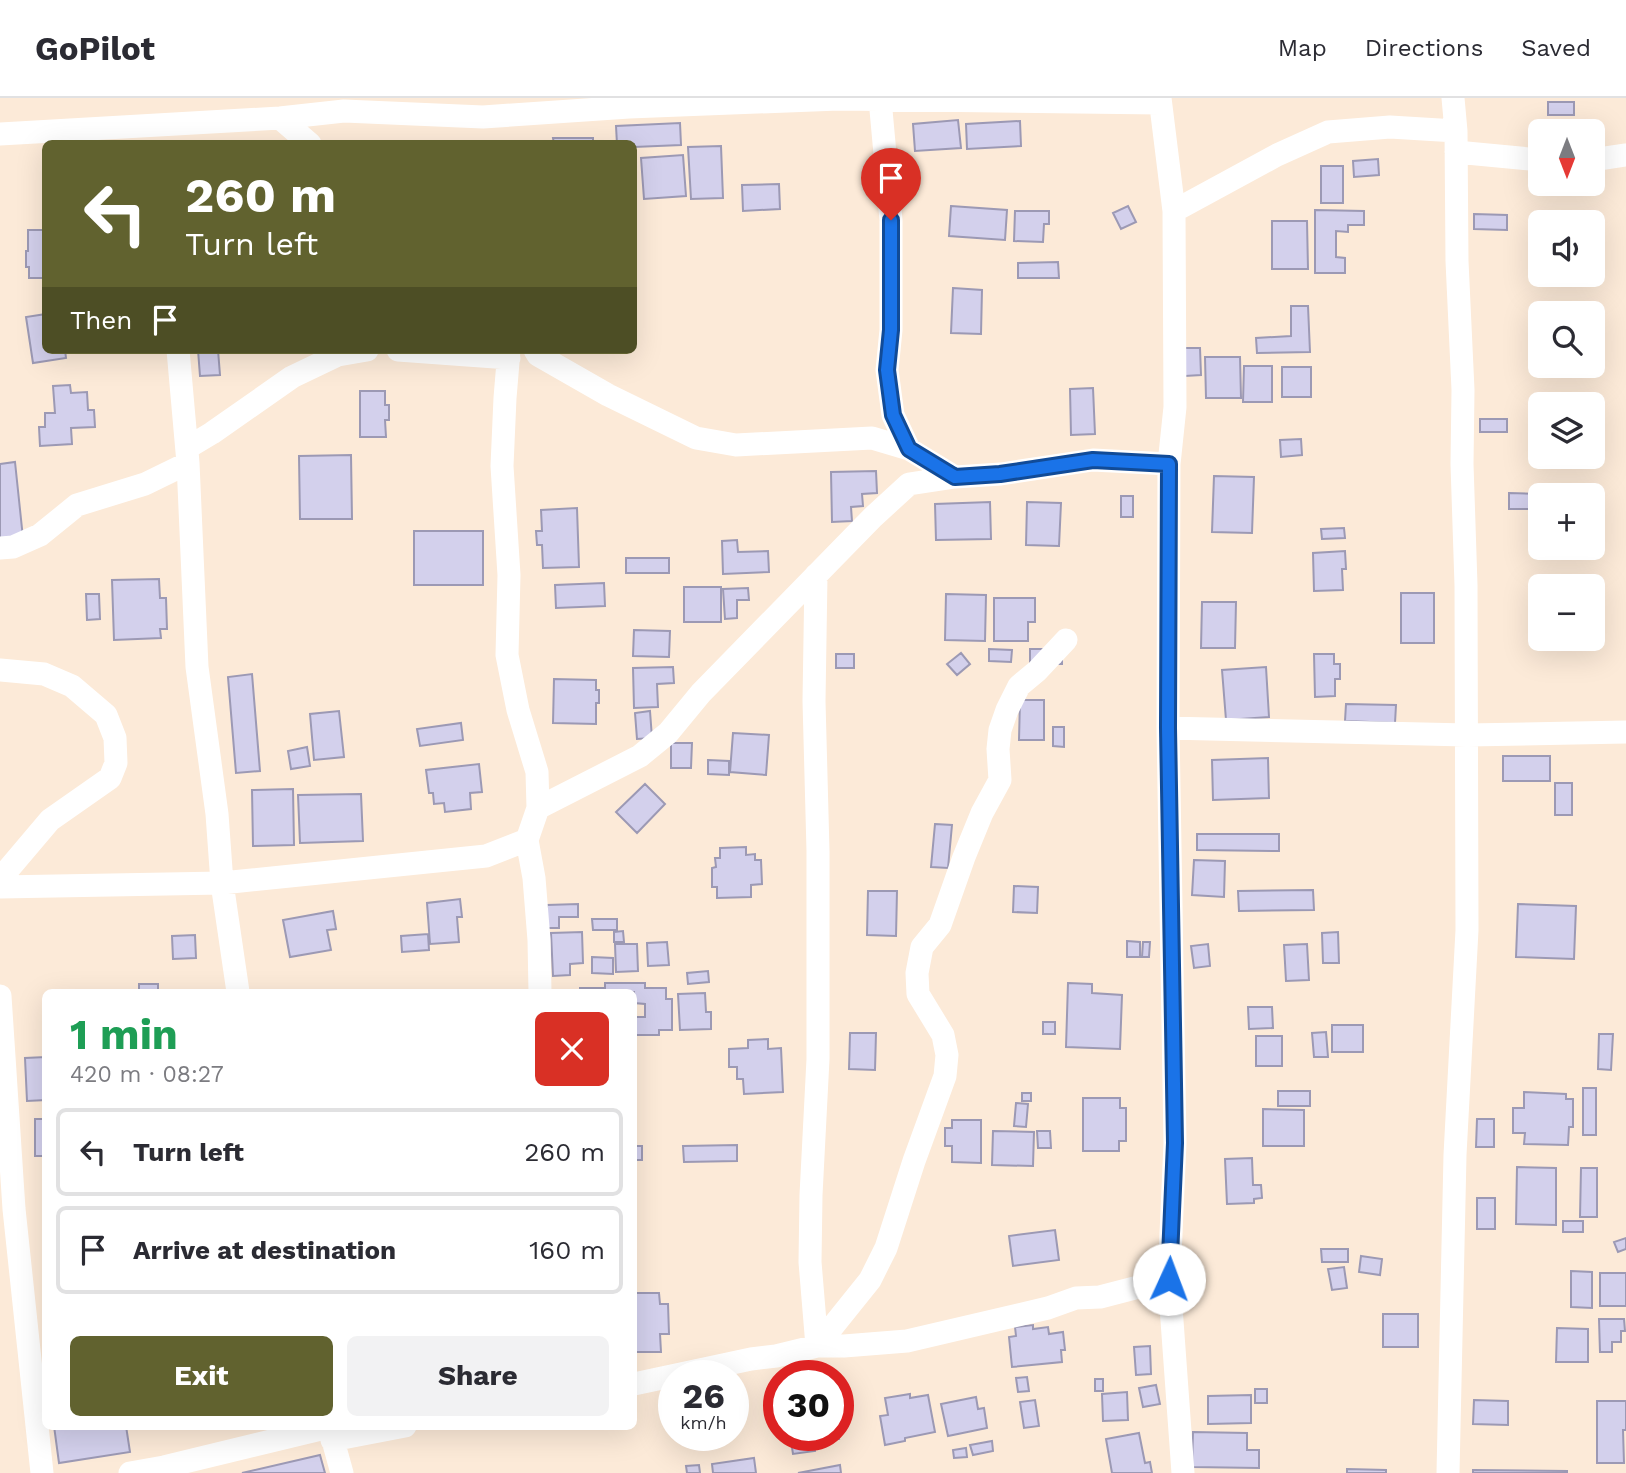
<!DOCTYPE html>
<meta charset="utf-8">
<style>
body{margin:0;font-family:"Work Sans",sans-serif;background:#f2f2f3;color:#2b2b33;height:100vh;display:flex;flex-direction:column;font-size:26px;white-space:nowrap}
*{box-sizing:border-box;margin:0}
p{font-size:23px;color:#7c7c81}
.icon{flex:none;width:38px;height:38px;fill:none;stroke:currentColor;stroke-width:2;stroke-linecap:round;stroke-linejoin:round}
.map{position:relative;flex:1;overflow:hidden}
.details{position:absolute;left:42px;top:891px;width:595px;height:441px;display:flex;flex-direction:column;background:#fff;border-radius:10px;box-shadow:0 7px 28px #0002}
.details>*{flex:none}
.hud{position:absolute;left:42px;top:42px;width:595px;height:214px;border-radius:10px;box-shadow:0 7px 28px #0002;background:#61622f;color:#fff;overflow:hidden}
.needle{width:46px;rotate:180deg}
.fabs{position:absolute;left:1528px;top:21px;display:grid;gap:14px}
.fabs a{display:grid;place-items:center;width:77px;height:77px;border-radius:10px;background:#fff;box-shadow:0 7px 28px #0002;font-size:35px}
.speed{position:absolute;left:658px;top:1262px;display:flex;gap:14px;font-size:35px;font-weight:700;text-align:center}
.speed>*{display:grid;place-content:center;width:91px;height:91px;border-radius:50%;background:#fff;box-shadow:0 7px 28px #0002;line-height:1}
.speed small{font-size:18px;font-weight:400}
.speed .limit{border:10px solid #d22;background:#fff;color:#111}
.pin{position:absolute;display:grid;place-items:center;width:60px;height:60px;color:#fff;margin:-72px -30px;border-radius:50% 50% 50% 0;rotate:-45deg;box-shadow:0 0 7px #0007}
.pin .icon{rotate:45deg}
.me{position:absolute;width:77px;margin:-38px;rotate:2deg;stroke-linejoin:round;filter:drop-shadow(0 0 5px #0008)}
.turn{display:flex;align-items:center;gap:24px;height:147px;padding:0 28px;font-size:32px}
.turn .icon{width:91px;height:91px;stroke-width:2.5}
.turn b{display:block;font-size:49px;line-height:60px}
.then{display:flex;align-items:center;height:66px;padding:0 28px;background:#0003;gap:14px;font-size:26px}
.round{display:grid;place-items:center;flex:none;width:74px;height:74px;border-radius:10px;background:#f2f2f3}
.summary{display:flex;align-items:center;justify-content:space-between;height:119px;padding:0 28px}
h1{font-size:42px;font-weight:700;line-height:52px;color:#1e9e55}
.primary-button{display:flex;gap:14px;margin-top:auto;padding:14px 28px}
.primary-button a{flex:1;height:80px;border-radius:10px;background:#61622f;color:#fff;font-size:28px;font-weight:700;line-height:80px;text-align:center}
.primary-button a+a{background:#f2f2f3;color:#2b2b33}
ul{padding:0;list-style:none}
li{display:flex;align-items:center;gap:21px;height:88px;margin:0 14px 10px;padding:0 14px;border:4px solid #e1e1e2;border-radius:10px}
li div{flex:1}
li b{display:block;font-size:26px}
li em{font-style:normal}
header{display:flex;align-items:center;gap:42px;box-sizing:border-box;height:98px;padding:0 35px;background:#fff;border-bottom:2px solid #e1e1e2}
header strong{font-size:33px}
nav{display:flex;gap:38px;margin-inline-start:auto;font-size:24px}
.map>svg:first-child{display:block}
.building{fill:#d3d0ec;stroke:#9c99b4;stroke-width:2}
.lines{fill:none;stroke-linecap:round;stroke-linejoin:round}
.street{stroke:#fff;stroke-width:23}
.route-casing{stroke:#114b97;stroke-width:18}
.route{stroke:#1a73e8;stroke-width:12}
</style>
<header>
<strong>GoPilot</strong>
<nav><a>Map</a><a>Directions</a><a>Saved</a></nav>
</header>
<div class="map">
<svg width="1626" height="1375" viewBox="0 0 1626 1375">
<rect width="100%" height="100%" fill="#fcead8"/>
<path class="building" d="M1548,4H1574V17H1548Z
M958,22L961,50L915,53L913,26Z
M1020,23L1021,48L967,51L966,26Z
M680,25L681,47L634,49V46H617L616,28Z
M553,40H593V46H554Z
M721,48L723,100L691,101L688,49Z
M683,57L686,98L644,101L641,60Z
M1378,61L1379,77L1354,79L1353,63Z
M1321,68H1343V105H1321Z
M779,86L780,111L743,113L742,87Z
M951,108L1007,112L1005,142L949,138Z
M1128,108L1136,124L1121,131L1113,115Z
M1315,112L1364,113V127H1348V134L1336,133V159L1345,160V175H1315Z
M1015,113H1049V126H1044L1043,144L1014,143Z
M1474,116L1507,117V132L1474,131Z
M1272,123H1307L1308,171H1272Z
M28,132H46V180H29V169H26V153H28Z
M1058,164L1059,180H1018V165Z
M953,190L982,192L981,236L951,235Z
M1291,208H1308L1310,254L1257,255L1256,240L1291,238Z
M46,216V252H65L66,260L33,265L26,219Z
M1185,250H1200L1201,277L1185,278Z
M198,252H218L220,277L200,278Z
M1205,259H1240L1241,300H1206Z
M1244,268H1272V304H1243Z
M1282,269H1311V299H1282Z
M70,287L71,295L87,294L88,312H94L95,329L71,330L72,346L40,348L39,329H45V315H55L53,288Z
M1093,290L1095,336L1071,337L1070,291Z
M360,293H385V307H389V322H385L386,339H360Z
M1480,321H1507V334H1480Z
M1301,341L1302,357L1281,359L1280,342Z
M351,357L352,421H300L299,358Z
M15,364L23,440L0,442V366Z
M876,373L877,395L862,396L863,408L851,409L852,423L832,424L831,374Z
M1214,378L1254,379L1252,435L1212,434Z
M1509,395L1541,396L1540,411H1509Z
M1121,398H1133V419H1121Z
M990,404L991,441L936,442L935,406Z
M1027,404L1061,405L1059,448L1026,447Z
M577,410L579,469L543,470L542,447H537L536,433H542L541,412Z
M1344,430L1345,440L1322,441L1321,431Z
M414,433H483V487H414Z
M737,442L738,454L768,453L769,474L723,476L722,443Z
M1345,453L1346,471H1342L1343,492L1314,493L1313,455Z
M626,460H669V475H626Z
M159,481L160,500H166L167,531H160L161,540L114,542L112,482Z
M604,485L605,508L556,510L555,487Z
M684,489H721V524H684Z
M748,490L749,502H737V520L725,521L723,491Z
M1401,495H1434V545H1401Z
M86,496H99L100,521L87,522Z
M946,496L986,497L985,543L945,542Z
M994,500H1035V524H1028V543H994Z
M1202,504H1236L1235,550H1201Z
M634,532L670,533L669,559L633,558Z
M989,551L1012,552L1011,564L989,563Z
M1030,551H1062V566H1030Z
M961,555L970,566L957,577L947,566Z
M836,556H854V570H836Z
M1314,556H1334V566H1340V581H1335V598L1315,599Z
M673,569L674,585L657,586L658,609L634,610L633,570Z
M1266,569L1269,619L1226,622L1222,572Z
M252,576L260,673L236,675L228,579Z
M554,581L596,582V592H599V605H596V626L553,625Z
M1020,602H1044V642H1019Z
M1346,606L1396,607L1395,625L1345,623Z
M339,613L344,659L314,662L310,616Z
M650,613L652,640L637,641L635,615Z
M461,625L463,642L420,648L417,631Z
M1053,629H1064V649L1053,648Z
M733,635L769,637L766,677L730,674Z
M671,645H692L691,670H671Z
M307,649L310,668L291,671L288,653Z
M1503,658H1550V683H1503Z
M1268,660L1269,700L1213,702L1212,662Z
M708,662L729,663V677L708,676Z
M479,666L482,694L470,695L471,711L445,714L444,705L434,706L433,695H429L426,672Z
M1555,685H1572V717H1555Z
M645,686L665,706L637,735L616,714Z
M293,691L294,747L253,748L252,692Z
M361,696L363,743L300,745L298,697Z
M935,726L952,727L948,770L931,769Z
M1197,736H1279V753L1197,752Z
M746,749V757L755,756V762H761L762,786L751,787V799L717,800V789H712V770L716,769L715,760H720V750Z
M1194,762L1225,763L1224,799L1192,797Z
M1014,788L1038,789L1037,815L1013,814Z
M1313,792L1314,812L1239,813L1238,793Z
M868,793H897L896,838L867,837Z
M460,801L462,819H457L459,844L430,846L427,805Z
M578,806V819H559V830H547V807Z
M1518,806L1576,808L1574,861L1516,859Z
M333,813L336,831L327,832L331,852L290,859L283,822Z
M592,821H617V832H593Z
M623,833L624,844H614V834Z
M582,834L583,865L570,866V877L553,878L551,835Z
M1338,834L1339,865H1323L1322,835Z
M428,836L429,852L402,854L401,838Z
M195,837L196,860L173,861L172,838Z
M1127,843L1140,844V859H1127Z
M667,844L669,867L648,868L647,845Z
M1143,844H1150L1149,859H1142Z
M615,846H637L638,873L616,874Z
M1208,846L1210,868L1194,870L1191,848Z
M1307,846L1309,882L1286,883L1284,847Z
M592,859L613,860V876L592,875Z
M708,873L709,884L688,886L687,875Z
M605,885H645V890H666V901H672V932H659V937H634V919H645V906L634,905V894H580V890H605Z
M1068,885L1092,886V895L1122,897L1120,951L1066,949Z
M139,886H158V892H172L173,894H114V892H139Z
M705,895L706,914H711V931L680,932L678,896Z
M1248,909H1272L1273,930L1249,931Z
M1043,924H1055V936H1043Z
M1332,927H1363V954H1332Z
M1326,934L1328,959H1314L1312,935Z
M850,935H876L875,972L849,971Z
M1599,936H1613L1611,972L1598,971Z
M1256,938H1282V968H1256Z
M768,941V951L781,950L783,994L744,996L743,981H737V969H729V951L748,950V942Z
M46,959V1002L27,1003L25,960Z
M1583,990H1596V1037H1583Z
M1278,993H1310V1008H1278Z
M1524,994L1566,996V1001H1573V1029H1569L1568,1047L1524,1046L1525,1035H1513V1010H1524Z
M1022,995H1031V1003H1022Z
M1083,1000H1120V1010H1126V1043H1119V1053H1083Z
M1016,1005L1028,1006L1026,1029L1014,1028Z
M1263,1011L1304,1012V1048H1263Z
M35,1021H46V1058H35Z
M1477,1021H1494V1049H1476Z
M952,1022H981V1065L952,1064V1048H945V1030H952Z
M993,1033L1034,1034L1033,1068L992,1067Z
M1037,1033H1050L1051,1050H1038Z
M737,1047V1063L684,1064L683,1048Z
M634,1048H642V1062H634Z
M1252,1060L1253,1087H1261L1262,1100L1254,1101V1105L1227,1106L1225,1061Z
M1517,1069L1556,1070V1127L1516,1126Z
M1581,1070H1597V1119H1580Z
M1477,1100H1495V1131H1477Z
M1563,1123H1583V1134H1563Z
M1055,1132L1059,1162L1013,1168L1009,1138Z
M1626,1140V1151L1618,1154L1614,1144Z
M1321,1151H1348V1164H1322Z
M1361,1158L1382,1161L1380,1177L1359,1174Z
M1344,1169L1347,1190L1332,1192L1328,1171Z
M1571,1173L1592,1174V1210L1571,1209Z
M1600,1175H1626V1208H1600Z
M634,1195H659L660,1206H668L669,1236H660L661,1254H634Z
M1383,1216H1418V1249H1383Z
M1599,1221H1624L1625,1233H1621V1244H1612V1254H1600Z
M1033,1227V1231L1048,1229L1049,1236L1063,1234L1065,1252H1061L1062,1264L1012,1269L1009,1239L1016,1238L1015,1229Z
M1557,1230L1588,1231V1264H1556Z
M1150,1248L1151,1276L1136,1277L1134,1249Z
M1027,1279L1029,1293L1018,1294L1016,1280Z
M1095,1281H1103V1293H1095Z
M1156,1287L1160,1306L1143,1309L1139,1290Z
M1255,1291H1267V1305H1255Z
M1127,1294L1128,1322L1103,1323L1102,1296Z
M910,1296V1300L928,1297L935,1334L905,1340V1343L885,1347L880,1318L888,1317L885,1300Z
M1251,1297V1325L1208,1326V1298Z
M976,1299L978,1311L984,1310L987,1330L948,1338L941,1306Z
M1035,1302L1039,1328L1024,1330L1020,1304Z
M1474,1302L1508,1303V1327L1473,1326Z
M1597,1303H1626V1332H1623L1624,1365H1597Z
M54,1328H126L130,1354L59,1365Z
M1193,1334L1247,1335V1352H1259V1370L1192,1369Z
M1139,1335L1145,1365L1150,1364L1152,1375H1112L1106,1341Z
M790,1337H838L839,1341L814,1345L815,1353L793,1356Z
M992,1343L993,1353L973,1357L970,1347Z
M966,1350L967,1359L954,1360L953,1352Z
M320,1357L325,1375H242Z
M754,1360L756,1375H713L712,1366Z
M699,1367L700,1375H687L686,1368Z
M840,1367L841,1375H798Z
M1347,1371L1386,1372V1375H1347Z
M1473,1372L1567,1373V1375H1473Z"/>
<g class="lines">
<path class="street" d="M1160,0L1174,113L1175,309L1169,366L1168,630L1175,1045L1169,1181L1183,1375
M880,1L891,122V232L887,272L893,317L909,351
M280,20L310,46
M0,36L280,20L344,13L483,19L629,9L839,1L1160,5
M1456,54L1540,62
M1592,62L1626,57
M1174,113L1277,57L1328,34L1390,29L1456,33
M178,252L188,365L197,569L217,716L222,785L238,894
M398,252L509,260
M535,252L538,257L608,297L696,340L736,347L872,340L909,351L955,379
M187,350L212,335L292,279L338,257L367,252
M0,450L13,449L40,437L77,407L145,386L188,365
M816,477L814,603L818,753V961L811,1097L810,1164L817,1248H844L907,1243L1048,1210L1076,1200L1100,1199L1169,1181
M0,572L44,576L72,588L106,617L115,640L116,665L110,680L50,722L0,781
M1168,630L1467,637L1626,634
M538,710L640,658L668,635L701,595L873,419L909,386L955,379L1001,376L1093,362L1169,366
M527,742L534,780L539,842L540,894
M0,789L222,785L486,758L527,742L538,710L537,674L518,612L507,557L509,477L502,368L505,300L509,252
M0,898L14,1111L42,1375
M634,1286L751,1261L776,1258L817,1248L870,1182L886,1150L914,1063L945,978L947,957L943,937L918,896L917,875L922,849L940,827L964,759L982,715L1000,682L998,651L1000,632L1007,612L1019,588L1037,573L1066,542
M329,1328L342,1375
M332,1342L405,1328
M130,1375L164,1369L329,1329
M1448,1375L1455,1057L1467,832L1466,487L1462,366L1463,292L1457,163L1456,33L1453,0"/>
</g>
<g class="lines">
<g class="route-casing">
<path id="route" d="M891,122V232L887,272L893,317L909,351L955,379L1000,376L1093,362L1169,366L1168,630L1175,1045L1169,1181"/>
</g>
<use href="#route" class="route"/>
</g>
</svg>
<div class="fabs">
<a><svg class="needle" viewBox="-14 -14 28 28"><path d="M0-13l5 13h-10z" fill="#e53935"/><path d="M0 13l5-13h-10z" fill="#7c7c81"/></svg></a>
<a><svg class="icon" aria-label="sound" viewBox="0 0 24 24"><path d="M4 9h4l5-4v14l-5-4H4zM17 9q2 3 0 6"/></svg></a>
<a><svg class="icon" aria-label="search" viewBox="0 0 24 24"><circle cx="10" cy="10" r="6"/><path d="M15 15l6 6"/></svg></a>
<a><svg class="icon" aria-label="layers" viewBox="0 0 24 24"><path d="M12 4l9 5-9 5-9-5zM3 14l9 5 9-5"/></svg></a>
<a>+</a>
<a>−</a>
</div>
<div class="speed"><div>26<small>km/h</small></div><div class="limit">30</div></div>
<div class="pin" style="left:891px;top:122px;background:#d93025"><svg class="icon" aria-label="arrive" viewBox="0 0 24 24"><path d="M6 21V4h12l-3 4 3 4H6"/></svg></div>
<svg class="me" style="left:1169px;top:1181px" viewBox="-20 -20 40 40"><circle r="19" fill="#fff"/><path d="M0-13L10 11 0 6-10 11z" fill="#1a73e8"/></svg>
<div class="hud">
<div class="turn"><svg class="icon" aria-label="left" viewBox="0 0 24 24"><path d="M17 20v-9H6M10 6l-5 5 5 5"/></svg><div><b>260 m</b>Turn left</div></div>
<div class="then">Then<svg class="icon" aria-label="arrive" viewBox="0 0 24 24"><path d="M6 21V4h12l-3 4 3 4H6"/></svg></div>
</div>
<section class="details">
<div class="summary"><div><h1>1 min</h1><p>420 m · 08:27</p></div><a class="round" style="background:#d93025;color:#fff"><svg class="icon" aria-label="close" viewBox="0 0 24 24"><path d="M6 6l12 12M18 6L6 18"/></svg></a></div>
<ul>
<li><svg class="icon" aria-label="left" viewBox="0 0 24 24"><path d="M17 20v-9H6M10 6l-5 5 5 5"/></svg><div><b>Turn left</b></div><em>260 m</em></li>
<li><svg class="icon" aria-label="arrive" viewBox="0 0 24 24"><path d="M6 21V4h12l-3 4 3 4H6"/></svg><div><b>Arrive at destination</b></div><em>160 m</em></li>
</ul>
<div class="primary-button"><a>Exit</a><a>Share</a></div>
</section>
</div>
